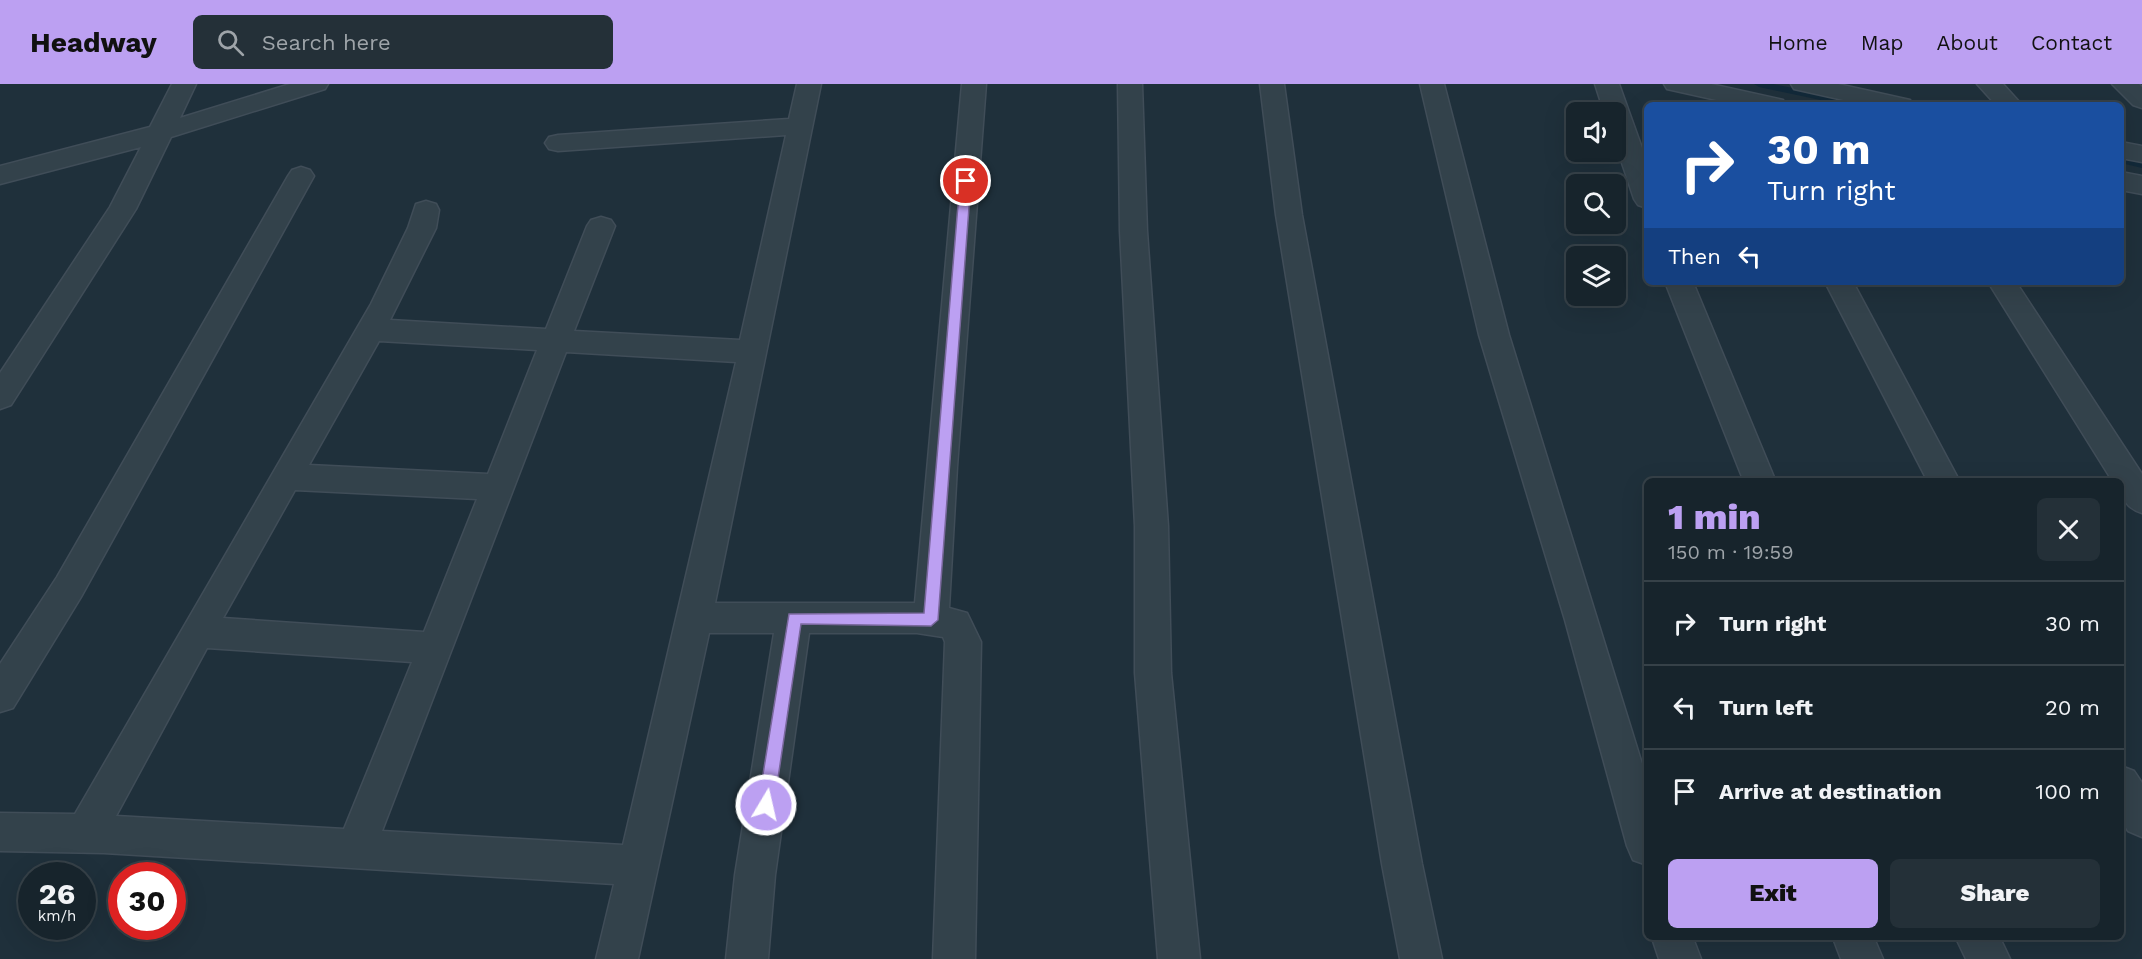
<!DOCTYPE html>
<meta charset="utf-8">
<style>
body{margin:0;font-family:"Work Sans",sans-serif;background:#243038;color:#f1f3f6;height:100vh;display:flex;flex-direction:column;font-size:22px;white-space:nowrap}
*{box-sizing:border-box;margin:0}
p{font-size:20px;color:#9ea4a9}
.icon{flex:none;width:33px;height:33px;fill:none;stroke:currentColor;stroke-width:2;stroke-linecap:round;stroke-linejoin:round}
.map{position:relative;flex:1;overflow:hidden}
.side{position:absolute;left:1644px;top:394px;width:480px;height:462px;display:flex;flex-direction:column;background:#17242c;border-radius:9px;box-shadow:0 6px 24px #0002,0 0 0 2px #364148}
.side>*{flex:none}
.top-card{position:absolute;left:1644px;top:18px;width:480px;height:183px;border-radius:9px;box-shadow:0 6px 24px #0002,0 0 0 2px #364148;background:#1a4fa0;color:#fff;overflow:hidden}
.buttons{position:absolute;left:1566px;top:18px;display:grid;gap:12px}
.buttons a{display:grid;place-items:center;width:60px;height:60px;border-radius:9px;background:#17242c;box-shadow:0 6px 24px #0002,0 0 0 2px #364148;font-size:30px}
.speed{position:absolute;left:18px;top:778px;display:flex;gap:12px;font-size:30px;font-weight:700;text-align:center}
.speed>*{display:grid;place-content:center;width:78px;height:78px;border-radius:50%;background:#17242c;box-shadow:0 6px 24px #0002,0 0 0 2px #364148;line-height:1}
.speed small{font-size:15px;font-weight:400}
.speed .limit{border:9px solid #d22;background:#fff;color:#111}
.pin{position:absolute;display:grid;place-items:center;width:51px;height:51px;color:#fff;margin:-26px;border:3px solid #fff;border-radius:50%;box-shadow:0 2px 6px #0007}
.me{position:absolute;width:66px;margin:-33px;rotate:9deg;stroke-linejoin:round;filter:drop-shadow(0 0 4px #0008)}
.turn{display:flex;align-items:center;gap:21px;height:126px;padding:0 24px;font-size:27px}
.turn .icon{width:78px;height:78px;stroke-width:2.5}
.turn b{display:block;font-size:42px;line-height:51px}
.then{display:flex;align-items:center;height:57px;padding:0 24px;background:#0003;gap:12px;font-size:22px}
.round{display:grid;place-items:center;flex:none;width:63px;height:63px;border-radius:9px;background:#243038}
.headline{display:flex;align-items:center;justify-content:space-between;height:102px;padding:0 24px}
h1{font-size:36px;font-weight:800;line-height:45px;color:#bca0f2}
.button{display:flex;gap:12px;margin-top:auto;padding:12px 24px}
.button a{flex:1;height:69px;border-radius:9px;background:#bca0f2;color:#111;font-size:24px;font-weight:800;line-height:69px;text-align:center}
.button a+a{background:#243038;color:#f1f3f6}
ul{padding:0;list-style:none}
li{display:flex;align-items:center;gap:18px;height:84px;padding:0 24px;border-top:2px solid #364148}
li div{flex:1}
li b{display:block;font-size:22px}
li em{font-style:normal}
header{display:flex;align-items:center;gap:36px;box-sizing:border-box;height:84px;padding:0 30px;background:#bca0f2;color:#111}
header strong{font-size:28px}
nav{display:flex;gap:33px;margin-inline-start:auto;font-size:21px}
.search{width:420px;height:54px;background:#243038;display:flex;align-items:center;gap:15px;box-sizing:border-box;padding:0 21px;border-radius:9px;color:#9ea4a9;font-size:22px}
.map>svg:first-child{display:block}
.lines{fill:none;stroke-linecap:round;stroke-linejoin:round}
.stream{fill:#122939;fill-rule:evenodd}
.minor-casing{stroke:#404d58;stroke-width:3}
.minor{fill:#33424b;fill-rule:evenodd}
.route{fill:#bca0f2;stroke:#7a689d;stroke-width:1.5}
</style>
<header>
<strong>Headway</strong>
<div class="search"><svg class="icon" aria-label="search" viewBox="0 0 24 24"><circle cx="10" cy="10" r="6"/><path d="M15 15l6 6"/></svg>Search here</div>
<nav><a>Home</a><a>Map</a><a>About</a><a>Contact</a></nav>
</header>
<div class="map">
<svg width="2142" height="875" viewBox="0 0 2142 875">
<rect width="100%" height="100%" fill="#1f303b"/>
<g class="lines">
<path class="stream" d="M1754,0H1773L1859,18L1864,21H1844L1759,3Z
M2121,73L2142,78V84L2121,79Z"/>
<g class="minor-casing">
<path id="minor" d="M172,0H196L180,34L290,0H328L325,5L171,53L136,125L11,321L0,325V289L110,123L141,63L0,100V82L150,43Z
M797,0H821L715,519H915L962,0H986L957,383L949,524L967,529L981,558L975,875H933L945,558L943,553L917,549H809L775,791L768,875H726L735,791L774,549H709L638,875H596L614,800L104,769L0,767V729L75,730L371,220L408,144L416,120L426,117L436,120L439,126L436,144L390,236L546,245L587,142L591,136L601,133L611,136L615,142L574,247L740,256L786,51L558,67L549,65L545,59L549,53L558,51L789,35ZM379,257L537,266L488,390L309,381ZM566,268L736,278L623,761L382,747ZM295,406L477,415L424,548L223,534ZM207,564L412,578L344,745L116,732Z
M1118,0H1142L1147,147L1168,442L1171,589L1200,875H1158L1135,589V442L1120,147Z
M1260,0H1284L1302,131L1422,780L1442,875H1400L1382,780L1276,131Z
M1420,0H1444L1509,251L1647,696V781L1633,776L1627,762L1565,536L1479,251Z
M1595,0H1619L1647,78V124L1638,121L1634,115L1616,61V28H1604Z
M1664,0H1711L1783,16L1786,21H1739L1667,5Z
M1791,0H1838L1910,16L1913,21H1866L1794,5Z
M1977,0H2003L2022,21H1996Z
M2112,0H2139L2142,3V24L2133,21Z
M2121,58L2142,62V78L2121,74Z
M301,83L310,86L314,92L81,513L13,624L0,628V580L57,493L288,92L292,86Z
M2121,88L2142,92V110L2121,106Z
M1665,198H1693L1776,398H1744Z
M1825,198H1853L1960,398H1928Z
M1988,198H2016L2142,390V429C2126,424 2121,414 2121,398H2113Z
M2121,682L2134,687L2142,699V753L2128,747L2121,735Z
M1652,854H1693L1701,875H1659Z
M1833,854H1874L1883,875H1841Z
M1956,854H2000L2010,875H1966Z"/>
</g>
<use href="#minor" class="minor"/>
</g>
<path class="route" d="M966,93L971,97L938,536L931,542L801,540L774,721L772,726L766,728L760,726L758,721L789,530L924,529L960,97Z"/>
</svg>
<div class="buttons">
<a><svg class="icon" aria-label="sound" viewBox="0 0 24 24"><path d="M4 9h4l5-4v14l-5-4H4zM17 9q2 3 0 6"/></svg></a>
<a><svg class="icon" aria-label="search" viewBox="0 0 24 24"><circle cx="10" cy="10" r="6"/><path d="M15 15l6 6"/></svg></a>
<a><svg class="icon" aria-label="layers" viewBox="0 0 24 24"><path d="M12 4l9 5-9 5-9-5zM3 14l9 5 9-5"/></svg></a>
</div>
<div class="speed"><div>26<small>km/h</small></div><div class="limit">30</div></div>
<div class="pin" style="left:966px;top:97px;background:#d93025"><svg class="icon" aria-label="arrive" viewBox="0 0 24 24"><path d="M6 21V4h12l-3 4 3 4H6"/></svg></div>
<svg class="me" style="left:766px;top:721px" viewBox="-20 -20 40 40"><circle r="17" fill="#bca0f2" stroke="#fff" stroke-width="3"/><path d="M0-11L8 9 0 5-8 9z" fill="#fff"/></svg>
<div class="top-card">
<div class="turn"><svg class="icon" aria-label="right" viewBox="0 0 24 24"><path d="M7 20v-9h11M14 6l5 5-5 5"/></svg><div><b>30 m</b>Turn right</div></div>
<div class="then">Then<svg class="icon" aria-label="left" viewBox="0 0 24 24"><path d="M17 20v-9H6M10 6l-5 5 5 5"/></svg></div>
</div>
<section class="side">
<div class="headline"><div><h1>1 min</h1><p>150 m · 19:59</p></div><a class="round"><svg class="icon" aria-label="close" viewBox="0 0 24 24"><path d="M6 6l12 12M18 6L6 18"/></svg></a></div>
<ul>
<li><svg class="icon" aria-label="right" viewBox="0 0 24 24"><path d="M7 20v-9h11M14 6l5 5-5 5"/></svg><div><b>Turn right</b></div><em>30 m</em></li>
<li><svg class="icon" aria-label="left" viewBox="0 0 24 24"><path d="M17 20v-9H6M10 6l-5 5 5 5"/></svg><div><b>Turn left</b></div><em>20 m</em></li>
<li><svg class="icon" aria-label="arrive" viewBox="0 0 24 24"><path d="M6 21V4h12l-3 4 3 4H6"/></svg><div><b>Arrive at destination</b></div><em>100 m</em></li>
</ul>
<div class="button"><a>Exit</a><a>Share</a></div>
</section>
</div>
